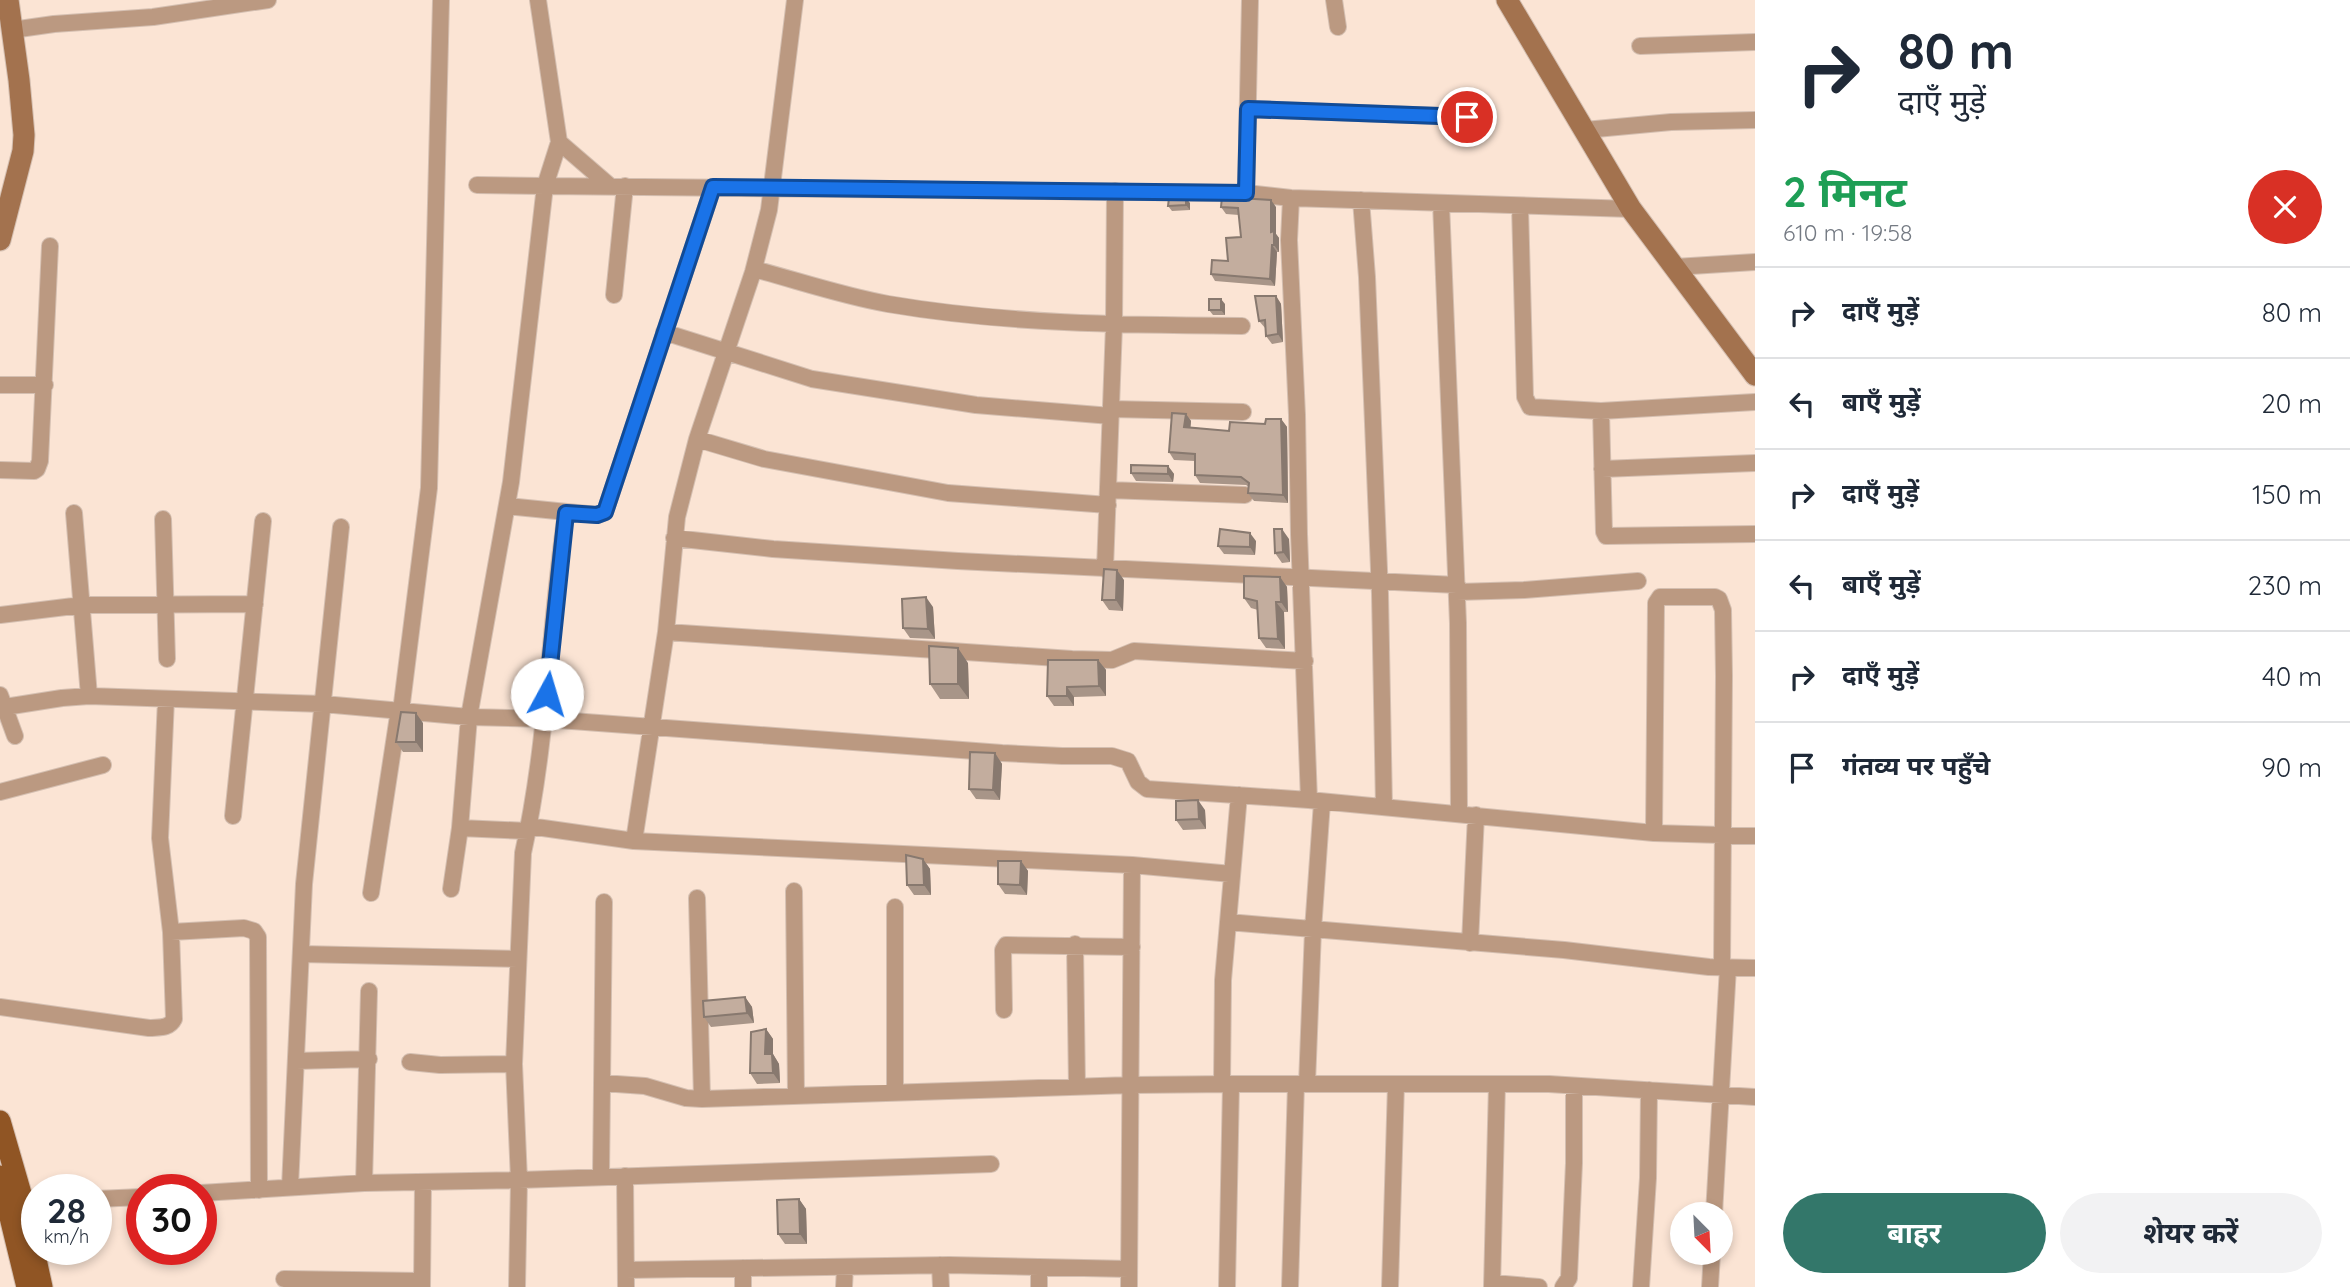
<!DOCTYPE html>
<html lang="hi">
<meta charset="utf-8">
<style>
body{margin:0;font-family:Quicksand,"Noto Sans Devanagari",sans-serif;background:#f2f2f3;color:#1f2937;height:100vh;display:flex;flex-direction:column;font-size:26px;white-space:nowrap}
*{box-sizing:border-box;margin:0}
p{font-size:23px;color:#747a83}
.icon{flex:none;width:38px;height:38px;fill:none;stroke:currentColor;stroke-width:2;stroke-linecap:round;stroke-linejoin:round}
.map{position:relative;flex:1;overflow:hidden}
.drawer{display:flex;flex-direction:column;background:#fff;width:595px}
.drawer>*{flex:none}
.hud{background:#fff;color:#1f2937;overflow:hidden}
.needle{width:46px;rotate:156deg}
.fabs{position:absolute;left:1670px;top:1202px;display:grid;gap:14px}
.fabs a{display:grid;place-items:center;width:63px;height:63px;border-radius:50%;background:#fff;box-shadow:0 4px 10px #0003;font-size:35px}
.speed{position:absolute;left:21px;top:1174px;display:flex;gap:14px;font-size:35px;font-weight:700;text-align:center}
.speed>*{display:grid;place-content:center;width:91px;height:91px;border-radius:50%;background:#fff;box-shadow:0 4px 10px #0003;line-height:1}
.speed small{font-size:18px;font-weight:400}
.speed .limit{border:10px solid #d22;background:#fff;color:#111}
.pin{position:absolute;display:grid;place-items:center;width:60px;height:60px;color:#fff;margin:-30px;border:4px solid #fff;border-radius:50%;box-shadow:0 2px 7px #0007}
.me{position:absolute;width:77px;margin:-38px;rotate:6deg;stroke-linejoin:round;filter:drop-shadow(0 0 5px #0008)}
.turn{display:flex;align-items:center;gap:24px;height:147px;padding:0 28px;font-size:32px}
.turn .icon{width:91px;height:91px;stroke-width:2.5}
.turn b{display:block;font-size:49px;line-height:60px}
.round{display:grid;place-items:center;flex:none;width:74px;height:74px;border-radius:37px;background:#f2f2f3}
.head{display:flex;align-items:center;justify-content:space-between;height:119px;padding:0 28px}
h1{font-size:42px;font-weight:700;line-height:52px;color:#1e9e55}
.action{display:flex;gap:14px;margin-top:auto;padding:14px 28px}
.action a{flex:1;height:80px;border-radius:42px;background:#33776a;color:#fff;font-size:28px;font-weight:700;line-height:80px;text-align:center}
.action a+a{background:#f2f2f3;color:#1f2937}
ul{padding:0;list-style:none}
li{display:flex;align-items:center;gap:21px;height:91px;padding:0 28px;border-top:2px solid #e0e1e3}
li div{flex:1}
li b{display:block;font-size:26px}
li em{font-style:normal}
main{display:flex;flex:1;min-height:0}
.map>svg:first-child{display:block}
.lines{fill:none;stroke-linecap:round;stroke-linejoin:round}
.street-casing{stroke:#d4bfb1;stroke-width:18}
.secondary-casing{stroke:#d4bfb1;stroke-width:23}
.primary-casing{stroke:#d4bfb1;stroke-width:23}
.street{stroke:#bb9981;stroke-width:16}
.secondary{stroke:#a3724e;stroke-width:21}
.primary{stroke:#905524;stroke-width:21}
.wall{fill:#a89588}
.shaded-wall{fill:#88796f}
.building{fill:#c3ad9e;stroke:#88796f;stroke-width:2}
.route-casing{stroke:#114b97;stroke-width:18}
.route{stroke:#1a73e8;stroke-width:12}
</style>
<main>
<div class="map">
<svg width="1755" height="1287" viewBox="0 0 1755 1287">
<rect width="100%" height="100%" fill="#fbe4d4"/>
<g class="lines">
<g class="street-casing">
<path id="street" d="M538,0L559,142L610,186
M1334,0L1338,27
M12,30L54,24L153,17L268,0
M1640,46L1755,42
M1248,109L1467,117
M1585,130L1671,122L1755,120
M477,185L545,186L559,142
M1246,193L1250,0
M1291,198L1289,240L1297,415L1299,534L1309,800
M1361,200L1367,277L1380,594L1384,807
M1441,203L1458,623L1459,813
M1520,206L1525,397L1530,407L1601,411L1755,402
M1675,267L1755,262
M754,269C799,281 843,296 888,304C1005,324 1124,325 1242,326
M614,295L625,186
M664,332L812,379L976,405L1111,416
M0,385H45
M1111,409L1243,412
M1601,411L1604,532L1606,536L1755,534
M697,439L764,459L948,493L1108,505
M1602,469L1755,463
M0,470L34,471L37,469L40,461L50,246
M1108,490L1245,495
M507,506L597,515L605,512L713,187
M74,513L89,696
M163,519L167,659
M674,538L773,549L958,561L1457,585
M1105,569L1114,325L1115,191
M1457,592L1524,590L1638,581
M0,615L82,605L255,604
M666,632L1072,659L1112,660L1134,651L1305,661
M0,695L15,736
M5,707L62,698L89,696L323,704L469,717L545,719L1002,753L1062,756H1112L1128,761L1138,782L1147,789L1309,800L1654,833L1755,836
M0,792L103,765
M233,816L263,521
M529,826L634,841L1132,865L1232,874
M460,828L528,831
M1654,833L1656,603L1660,597H1715L1719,599L1723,610L1724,676L1722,967
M634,841L666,632L677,517L697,439L753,272L769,210L795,0
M451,889L460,828L469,717L511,482L545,186L1246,193L1291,198L1631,209
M794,891L796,1096
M371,893L398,716L401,711L429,488L441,0
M697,898L702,1099
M1228,922L1564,950L1709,967L1755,968
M171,932L244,928L254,931L258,937L259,1190
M1470,943L1476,815
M1075,944L1077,1087
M301,954L517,959
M0,1007L149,1028C159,1027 169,1029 174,1019L171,932L160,838L166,699
M1004,1010L1003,950L1006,945L1132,947
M296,1061L369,1059
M410,1062L440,1065L514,1064
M602,1083L645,1086L686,1098L702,1099L1131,1085L1231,1084H1549L1755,1097
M1222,1084L1223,980L1239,795
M1307,1084L1313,930L1322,802
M895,1093V907
M625,1176L626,1287
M601,1177L604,902
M364,1183L369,991
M290,1187L304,884L341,527
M201,1193L364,1183L519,1180L991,1164
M96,1199L142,1197
M1714,1214L1728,967
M940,1265L941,1287
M1039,1267V1287
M743,1268V1287
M626,1270L949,1265L1129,1269
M284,1279L422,1281
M1493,1283L1539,1287
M422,1287L423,1182
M517,1287L519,1180L514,1064L523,853C548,741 549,626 566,513
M844,1287L845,1267
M1129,1287L1132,865
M1227,1287L1231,1084
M1290,1287L1296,1084
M1390,1287L1396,1084
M1492,1287L1497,1084
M1563,1287L1569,1278L1574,1163V1086
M1641,1287L1648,1178L1649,1090
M1710,1287L1712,1253"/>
</g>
<g class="secondary-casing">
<path id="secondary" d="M1507,0L1631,209L1755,375
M0,240L23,151L24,135L19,80L8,0"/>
</g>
<g class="primary-casing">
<path id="primary" d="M0,1121L24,1204L42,1287
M0,1176L27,1287"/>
</g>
<use href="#street" class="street"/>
<use href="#secondary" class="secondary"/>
<use href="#primary" class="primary"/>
</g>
<path class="wall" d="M1190,203V210L1172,211L1168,206Z
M1221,207H1276V234L1279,238V252H1277L1275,286L1215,281L1211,274L1228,261L1241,237L1239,215L1226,214Z
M1276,296L1281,304L1283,342L1272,344L1266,336V329L1259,321Z
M1225,304V315H1213L1209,310Z
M1186,414L1191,421L1190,427L1229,431L1281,419L1287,427L1288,503L1254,501L1248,493L1249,487L1246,485L1200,483L1195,475V461L1174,460L1169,452Z
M1168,466L1174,474L1173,482L1136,481L1131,473Z
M1289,539L1290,562L1282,563L1275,553Z
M1256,541L1255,555L1224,554L1218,546Z
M1280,577L1287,587L1288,612H1284L1285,649L1266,648L1259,638L1258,610L1251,608L1244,598Z
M1124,580L1123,611L1109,610L1102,600Z
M933,607L935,639L910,638L903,628Z
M1098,660L1106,670V696L1074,697V706H1054L1047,696Z
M968,663L969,699H940L930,684Z
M423,723V752H403L396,742Z
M995,753L1002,764L1000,800L976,799L969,789Z
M1205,810L1206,829L1183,830L1176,820Z
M923,859L930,869L931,895H914L907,885Z
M1021,861L1028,871L1027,895L1005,894L998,884Z
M745,997L752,1007L754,1023L711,1027L704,1017Z
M766,1029L773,1039V1054L779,1064L780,1083L757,1084L750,1073Z
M799,1199L806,1209L807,1244H785L778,1234Z"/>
<path class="shaded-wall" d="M1186,198L1190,203V210L1186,205Z
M1271,200L1276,207V234L1279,238V252L1274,245L1271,232Z
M1272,245L1277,252L1275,286L1270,279Z
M1276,296L1281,304L1283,342L1278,334Z
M1221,299L1225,304V315L1221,310Z
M1186,414L1191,421L1190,434L1184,427Z
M1281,419L1287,427L1288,503L1283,495Z
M1168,466L1174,474L1173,482L1168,474Z
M1282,529L1289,539L1290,562L1283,552Z
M1250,533L1256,541L1255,555L1250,547Z
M1117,570L1124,580L1123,611L1116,600Z
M1280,577L1287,587L1288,612L1281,602Z
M926,597L933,607L935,639L928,629Z
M1276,602L1284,612L1285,649L1278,639Z
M958,648L968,663L969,699L958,684Z
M1098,660L1106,670V696L1099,686Z
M1067,687L1074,697V706L1067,696Z
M416,713L423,723V752L416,742Z
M995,753L1002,764L1000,800L993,790Z
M1198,800L1205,810L1206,829L1199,819Z
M923,859L930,869L931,895L924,885Z
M1021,861L1028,871L1027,895L1020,885Z
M745,997L752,1007L754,1023L747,1013Z
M766,1029L773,1039V1054L779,1064L780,1083L773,1073L765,1054Z
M799,1199L806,1209L807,1244L800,1234Z"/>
<path class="building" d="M1222,197L1271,200V232L1274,231V245H1272L1270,279L1211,274L1212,260L1228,261L1226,238L1241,237L1238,208L1221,207Z
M1169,198H1186V205L1168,206Z
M1255,296H1276L1278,334L1266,336L1265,320L1259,321Z
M1209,299H1221V310H1209Z
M1172,413L1186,414L1184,427L1229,431L1230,422L1265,424L1266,419H1281L1283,495L1248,493L1249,483L1241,477L1195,475V454L1169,452Z
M1131,465L1168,466V474L1131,473Z
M1220,529L1250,533V547L1218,546Z
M1274,529H1282L1283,552L1275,553Z
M1104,569L1117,570L1116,600H1102Z
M1244,576L1280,577L1281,602H1276L1278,639L1259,638L1257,601L1244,598Z
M926,597L928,629L903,628L902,599Z
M929,646L958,648V684H930Z
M1048,660H1098L1099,686L1067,687V696H1047Z
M401,712L416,713V742H396Z
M970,752L995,753L993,790L969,789Z
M1198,800L1199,819L1176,820V801Z
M906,855L923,859L924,885H907Z
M998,861H1021L1020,885L998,884Z
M745,997L747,1013L704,1017L703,1001Z
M766,1029L765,1054H772L773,1073H750L751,1032Z
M799,1199L800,1234H778L777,1200Z"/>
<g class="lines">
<g class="route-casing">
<path id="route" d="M547,694L566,513L597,515L605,512L713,187L1246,193L1248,109L1467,117"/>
</g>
<use href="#route" class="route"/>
</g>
</svg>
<div class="fabs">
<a><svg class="needle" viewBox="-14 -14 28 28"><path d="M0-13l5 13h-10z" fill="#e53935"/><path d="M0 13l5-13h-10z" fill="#747a83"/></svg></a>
</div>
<div class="speed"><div>28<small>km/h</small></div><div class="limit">30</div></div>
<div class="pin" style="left:1467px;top:117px;background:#d93025"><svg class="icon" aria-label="arrive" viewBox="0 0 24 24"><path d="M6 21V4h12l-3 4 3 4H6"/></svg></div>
<svg class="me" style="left:547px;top:694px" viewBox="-20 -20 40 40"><circle r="19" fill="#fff"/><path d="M0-13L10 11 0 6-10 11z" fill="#1a73e8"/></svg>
</div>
<section class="drawer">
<div class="hud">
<div class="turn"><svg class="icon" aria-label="right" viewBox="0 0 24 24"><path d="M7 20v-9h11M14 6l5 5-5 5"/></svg><div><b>80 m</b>दाएँ मुड़ें</div></div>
</div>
<div class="head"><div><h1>2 मिनट</h1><p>610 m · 19:58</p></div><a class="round" style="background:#d93025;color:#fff"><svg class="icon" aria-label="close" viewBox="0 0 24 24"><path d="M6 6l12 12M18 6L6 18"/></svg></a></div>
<ul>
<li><svg class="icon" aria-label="right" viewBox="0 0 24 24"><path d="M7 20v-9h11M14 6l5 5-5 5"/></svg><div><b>दाएँ मुड़ें</b></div><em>80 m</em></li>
<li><svg class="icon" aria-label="left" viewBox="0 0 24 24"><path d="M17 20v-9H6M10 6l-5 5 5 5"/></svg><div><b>बाएँ मुड़ें</b></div><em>20 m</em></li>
<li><svg class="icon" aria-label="right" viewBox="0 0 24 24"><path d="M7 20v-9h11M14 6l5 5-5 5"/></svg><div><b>दाएँ मुड़ें</b></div><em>150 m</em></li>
<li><svg class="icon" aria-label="left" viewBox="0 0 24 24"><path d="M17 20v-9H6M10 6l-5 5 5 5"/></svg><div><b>बाएँ मुड़ें</b></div><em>230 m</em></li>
<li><svg class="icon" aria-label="right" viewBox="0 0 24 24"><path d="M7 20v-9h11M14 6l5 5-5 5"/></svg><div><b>दाएँ मुड़ें</b></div><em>40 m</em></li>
<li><svg class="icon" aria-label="arrive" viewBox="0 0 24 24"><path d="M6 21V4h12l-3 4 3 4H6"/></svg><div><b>गंतव्य पर पहुँचे</b></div><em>90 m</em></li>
</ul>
<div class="action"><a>बाहर</a><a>शेयर करें</a></div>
</section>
</main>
